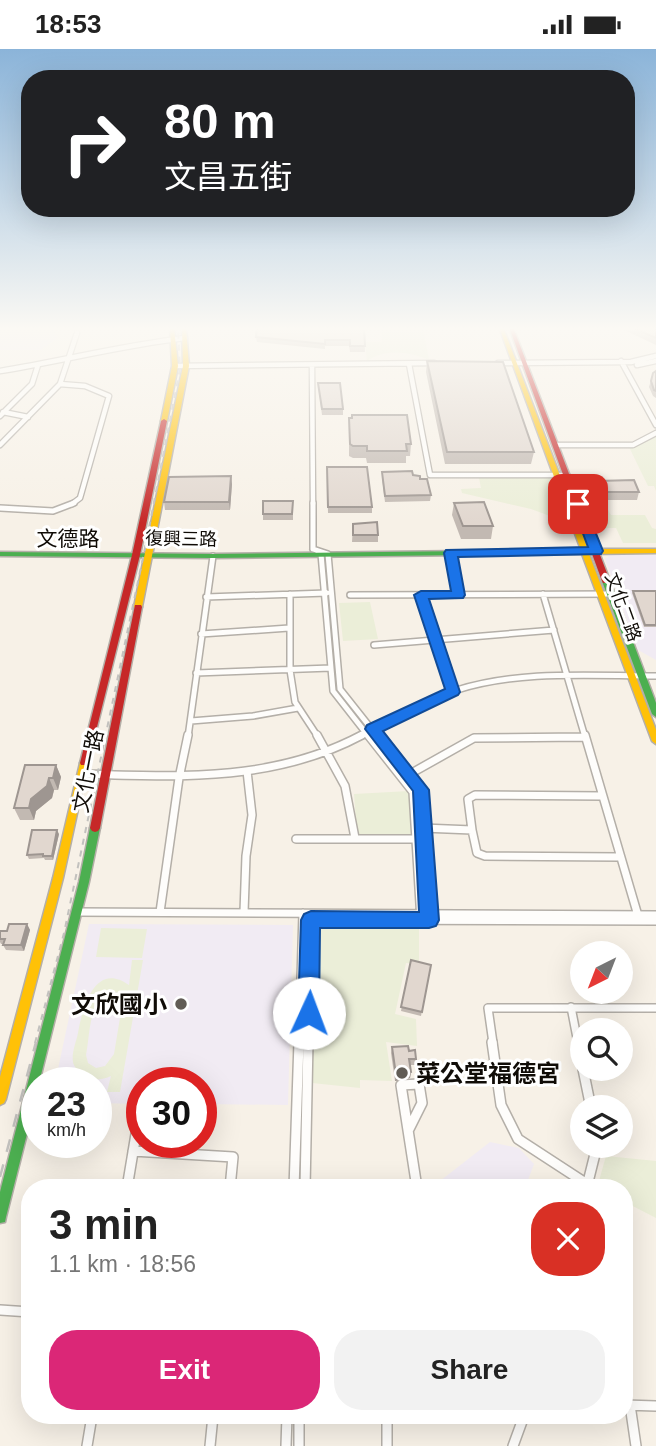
<!DOCTYPE html>
<meta charset="utf-8">
<style>
body{margin:0;font-family:Helvetica,"Noto Sans TC",sans-serif;background:#f2f2f2;color:#222;height:100vh;display:flex;flex-direction:column;font-size:26px;white-space:nowrap}
*{box-sizing:border-box;margin:0}
p{font-size:23px;color:#767676}
.icon{flex:none;width:38px;height:38px;fill:none;stroke:currentColor;stroke-width:2;stroke-linecap:round;stroke-linejoin:round}
.map{position:relative;flex:1;overflow:hidden}
.panel{position:absolute;left:21px;top:1130px;width:612px;height:245px;display:flex;flex-direction:column;background:#fff;border-radius:28px;box-shadow:0 7px 28px #0002}
.panel>*{flex:none}
.hud{position:absolute;left:21px;top:21px;width:614px;height:147px;border-radius:28px;box-shadow:0 7px 28px #0002;background:#202124;color:#fff;overflow:hidden}
.needle{width:46px;rotate:222deg}
.fabs{position:absolute;left:570px;top:892px;display:grid;gap:14px}
.fabs a{display:grid;place-items:center;width:63px;height:63px;border-radius:50%;background:#fff;box-shadow:0 7px 28px #0002;font-size:35px}
.speed{position:absolute;left:21px;top:1018px;display:flex;gap:14px;font-size:35px;font-weight:700;text-align:center}
.speed>*{display:grid;place-content:center;width:91px;height:91px;border-radius:50%;background:#fff;box-shadow:0 7px 28px #0002;line-height:1}
.speed small{font-size:18px;font-weight:400}
.speed .limit{border:10px solid #d22;background:#fff;color:#111}
.pin{position:absolute;display:grid;place-items:center;width:60px;height:60px;color:#fff;margin:-30px;border-radius:14px;box-shadow:0 4px 10px #0006}
.me{position:absolute;width:77px;margin:-38px;rotate:2deg;stroke-linejoin:round;filter:drop-shadow(0 0 5px #0008)}
.turn{display:flex;align-items:center;gap:24px;height:147px;padding:0 28px;font-size:32px}
.turn .icon{width:91px;height:91px;stroke-width:2.5}
.turn b{display:block;font-size:49px;line-height:60px}
.round{display:grid;place-items:center;flex:none;width:74px;height:74px;border-radius:28px;background:#f2f2f2}
.summary{display:flex;align-items:center;justify-content:space-between;height:119px;padding:0 28px}
h1{font-size:42px;font-weight:700;line-height:52px}
.button{display:flex;gap:14px;margin-top:auto;padding:14px 28px}
.button a{flex:1;height:80px;border-radius:28px;background:#db2777;color:#fff;font-size:28px;font-weight:700;line-height:80px;text-align:center}
.button a+a{background:#f2f2f2;color:#222}
.status{display:flex;justify-content:space-between;align-items:center;height:49px;padding:0 35px;background:#fff;direction:ltr}
.status svg{height:19px;fill:currentColor}
.map>svg:first-child{display:block}
.education{fill:#f1ebf3}
.green{fill:#ebeed8;fill-rule:evenodd}
.lines{fill:none;stroke-linecap:round;stroke-linejoin:round}
.street-far3-casing{stroke:#b4afa8;stroke-width:7}
.street-far2-casing{stroke:#b4afa8;stroke-width:8}
.street-far1-casing{stroke:#b4afa8;stroke-width:10}
.street-casing{stroke:#b4afa8;stroke-width:12}
.fast-casing{stroke:#b4afa8;stroke-width:3}
.slow-casing{stroke:#b4afa8;stroke-width:3}
.jam-casing{stroke:#b4afa8;stroke-width:3}
.street-far3{stroke:#fefdfb;stroke-width:4.5}
.street-far2{stroke:#fefdfb;stroke-width:5}
.street-far1{stroke:#fefdfb;stroke-width:7}
.street{stroke:#fefdfb;stroke-width:9}
.fast{fill:#4caf50;fill-rule:evenodd}
.slow{fill:#ffc107;fill-rule:evenodd}
.jam{fill:#c62828;fill-rule:evenodd}
.rail-far1{stroke:#c2c1be;stroke-width:2;stroke-dasharray:6 6;stroke-linecap:butt}
.rail{stroke:#c2c1be;stroke-width:2.5;stroke-dasharray:13 13;stroke-linecap:butt}
.wall{fill:#c2b9b2}
.shaded-wall{fill:#9e9691}
.building{fill:#e1d7cf;stroke:#9e9691;stroke-width:2}
.route{fill:#1a73e8;stroke:#114b97;stroke-width:2}
.poi-dot{fill:#615c55;stroke:#fff;stroke-width:2.5}
.labels{text-anchor:middle;dominant-baseline:central;stroke-width:6;stroke-linejoin:round;paint-order:stroke}
.far-street-label{font-size:18px;fill:#100c07;stroke:#fff}
.street-label{font-size:21px;fill:#100c07;stroke:#fff}
.near-poi-label{font-size:24px;font-weight:bold;fill:#100c07;stroke:#fff;text-anchor:end}
</style>
<div class="status"><b>18:53</b><svg viewBox="0 0 49 12"><path d="M0 12V9h3v3zM5 12V6h3v6zM10 12V3h3v9zM15 12V0h3v12zM26 1h20v11H26zM47 4h2v5h-2z"/></svg></div>
<div class="map">
<svg width="656" height="1397" viewBox="0 0 656 1397">
<rect width="100%" height="100%" fill="#f7f1e7"/>
<path class="education" d="M0,278H51L58,289L40,301H0Z
M610,506H656V611L638,601L605,510Z
M89,875L293,876L288,1056L201,1055V1034H142V1055L96,1054V1034H55Z
M490,1093L519,1099L534,1115L525,1139H431Z"/>
<path class="green" d="M381,278H423L429,311C410,303 386,299 367,312L365,293H382Z
M656,386V442L654,437H648L629,398Z
M479,429H552L566,473L531,460L462,444L461,440L481,439Z
M589,456H605L611,466H645L652,479L656,480V494H623L616,479H598Z
M370,553L378,590L343,592L339,554Z
M409,742L411,787L357,786L354,745Z
M319,877L419,880V915L406,914L395,965L416,970L417,997L386,993L392,1032L360,1031V1039L312,1034Z
M101,879L147,880L142,909L96,908Z
M132,911H143L120,1043H107L111,1027C98,1033 81,1032 74,1016C70,1007 76,994 78,984C82,961 94,911 129,936ZM111,942L119,944L123,951L114,1005L105,1017L96,1019L88,1014L86,1006C90,987 89,947 111,942Z
M606,1107L656,1112V1169L625,1153V1139H597Z"/>
<g class="lines">
<g class="street-far3-casing">
<path id="street-far3" d="M621,312L656,376
M498,314L631,313L656,307
M409,315L430,426H567
M312,316L313,455
M637,316L656,312
M175,317L434,314
M0,322C62,312 123,296 185,289
M60,335L85,337L109,347L80,449L72,455
M3,363L28,368
M0,367L32,335L38,316
M0,396L60,335L77,284
M556,396H633L656,384"/>
</g>
<g class="street-far2-casing">
<path id="street-far2" d="M313,454V500
M0,459L53,462L74,454
M313,500L328,505L340,640L378,688
M318,503L321,505L333,642L369,688
M450,504L458,546
M290,545V621L295,653L318,688
M543,545L585,688
M350,546L611,545
M421,546L453,643
M206,548L327,544
M201,585L289,579
M374,596L554,581
M196,624L331,619
M191,672L253,667L298,659
M188,688L213,507
M359,688C391,671 422,652 457,641C520,621 591,627 656,627"/>
</g>
<g class="street-far1-casing">
<path id="street-far1" d="M317,686L345,737L355,789
M368,686L413,743L421,871
M377,686L421,741L430,865L427,875
M585,686L639,870
M82,725C179,728 274,733 362,686
M410,725L474,689L584,688
M423,779L472,781L477,804L485,807L620,808
M472,781L468,750L475,746L602,747
M296,790H418
M76,863L656,866
M160,863L179,729L188,686
M244,863L246,807L252,766L247,722
M304,865L311,871L656,872
M571,958L578,994
M299,994L303,864
M308,994L311,868
M493,994L488,959H656"/>
</g>
<g class="street-casing">
<path id="street" d="M492,993L501,1056L518,1090L587,1135
M578,993L583,1018
M583,1020L591,1059
M409,1080L422,1054L419,1035L401,1036L417,1139
M133,1102L233,1108L230,1139
M587,1137L597,1097
M127,1139L140,1061
M294,1139L299,993
M305,1139L308,993
M0,1261L30,1263
M625,1356L656,1357
M630,1356L636,1397
M299,1367V1397
M387,1367V1397
M87,1397L92,1367
M210,1397L213,1367
M286,1397L287,1367
M513,1397L524,1367"/>
</g>
<g class="fast-casing">
<path id="fast" d="M546,501L549,503L548,505L213,509L0,507V503L213,505Z
M603,530H609L610,532L656,654V668L652,665L602,532Z
M95,775L98,776L100,779L89,833L39,1034H37V1045L6,1168L5,1173L0,1174V1143L79,833L90,779L92,776Z"/>
</g>
<g class="slow-casing">
<path id="slow" d="M170,278H174L178,317L167,372L164,374L161,372L172,317Z
M182,278H186L189,317L142,558L138,560L134,558L183,317Z
M499,278H503L588,500H656V504L589,505L656,681V695L652,692L582,505H546L543,503L546,501H581Z
M84,711L87,712L88,714L63,829L6,1050L4,1054L0,1056V1028L53,829L80,714L81,712Z"/>
</g>
<g class="jam-casing">
<path id="jam" d="M509,278H513L610,532L609,534H603L602,532Z
M164,370L167,372L140,506L88,714L87,716H81L80,714L132,506L161,372Z
M135,556H141L142,558L100,779L98,782L95,783L92,782L90,779Z"/>
</g>
<use href="#street-far3" class="street-far3"/>
<use href="#street-far2" class="street-far2"/>
<use href="#street-far1" class="street-far1"/>
<use href="#street" class="street"/>
<use href="#fast" class="fast"/>
<use href="#slow" class="slow"/>
<use href="#jam" class="jam"/>
<path class="rail-far1" d="M35,994L64,884L145,499L180,320L178,278"/>
<path class="rail" d="M0,1128L36,993"/>
</g>
<path class="wall" d="M364,278L365,303H350L349,297H325V300L257,293L256,288Z
M618,278H656V296Z
M427,312L534,403L531,415H445L426,323Z
M656,322V349L653,347L649,338L653,324Z
M318,334L343,360V366H322Z
M349,369L411,395L410,407H406V414H367L366,409H353L349,407Z
M327,418L372,458V464H328Z
M382,423L413,426L420,430L431,446L430,452L385,453L382,429Z
M598,432L639,443L637,451H602L596,440Z
M232,435L230,461H165L164,453Z
M293,452V471H263V465Z
M454,454L493,477L491,490H461L452,466Z
M353,475L378,486V493H352Z
M633,542H656V578H644L632,544Z
M56,716L61,728L58,741H54L52,749L36,762L34,771H20L14,759Z
M59,785L53,811H45L44,809L29,810L27,806Z
M27,875L30,881L24,902L6,901L3,896V895H1L0,893V882H7Z
M411,911L431,916L421,967L401,962Z
M392,998L409,1002L416,1010L415,1016H410L411,1023L410,1029L395,1032L391,1004Z"/>
<path class="shaded-wall" d="M231,427L232,435L230,461L229,453Z
M56,716L61,728L58,741L53,729Z
M49,729L54,741L52,749L36,762L34,771L29,759L31,750Z
M57,781L59,785L53,811L52,807Z
M27,875L30,881L24,902L21,896Z
M411,1023L410,1029L395,1032L396,1026Z"/>
<path class="building" d="M257,278H364L365,297H350V291H325V295L256,288Z
M632,278H656V289Z
M427,312L503,313L534,403H447Z
M656,322V342L654,341L651,332L653,324Z
M318,334H340L343,360H322Z
M352,366H407L411,395H406L407,402H367V397H353L350,395L349,369H352Z
M327,418H367L372,458H328Z
M412,422L413,426L420,427V430H427L431,446L385,447L382,423Z
M231,427L229,453H164L169,428Z
M634,431L639,443H605L598,432Z
M263,452H293L292,465H263Z
M484,453L493,477H463L454,454Z
M377,473L378,486H353V475Z
M633,542H656V576H645Z
M25,716H56L53,729H49L47,737L31,750L29,759H14Z
M32,781H57L52,807H43V805L27,806Z
M9,875H27L21,896H3L5,890H0V882H7Z
M411,911L431,916L422,963L401,958Z
M408,997L409,1002L415,1001L416,1010H409L411,1023L396,1026L392,998Z"/>
<linearGradient id="sky" x2="0" y2="1"><stop stop-color="#8bb4d9"/><stop offset="0.59" stop-color="#fbf9f4"/><stop offset="1" stop-color="#fbf9f4" stop-opacity="0"/></linearGradient>
<rect width="656" height="474" fill="url(#sky)"/>
<path class="route" d="M574,452L584,455L603,502L601,505L458,508L465,546L463,549L429,550L460,643L458,646L383,682L429,741L439,871L436,877L429,879H320L319,964L316,971L309,974L301,971L298,964L301,871L304,865L311,862L419,863L413,742L365,680L367,676L445,640L414,546L421,542H451L444,504L446,501L588,498L572,455Z"/>
<g class="poi-dot">
<circle cx="181" cy="955" r="7"/>
<circle cx="402" cy="1024" r="7"/>
</g>
<g class="labels">
<g class="far-street-label">
<text transform="translate(181 490) rotate(1)">復興三路</text>
<text transform="translate(623 558) rotate(70)">文化二路</text>
</g>
<g class="street-label">
<text x="68" y="489">文德路</text>
<text transform="translate(88 722) rotate(-79)">文化一路</text>
</g>
<g class="near-poi-label">
<text x="167" y="955">文欣國小</text>
<text x="416" y="1024" text-anchor="start">菜公堂福德宮</text>
</g>
</g>
</svg>
<div class="fabs">
<a><svg class="needle" viewBox="-14 -14 28 28"><path d="M0-13l5 13h-10z" fill="#e53935"/><path d="M0 13l5-13h-10z" fill="#767676"/></svg></a>
<a><svg class="icon" aria-label="search" viewBox="0 0 24 24"><circle cx="10" cy="10" r="6"/><path d="M15 15l6 6"/></svg></a>
<a><svg class="icon" aria-label="layers" viewBox="0 0 24 24"><path d="M12 4l9 5-9 5-9-5zM3 14l9 5 9-5"/></svg></a>
</div>
<div class="speed"><div>23<small>km/h</small></div><div class="limit">30</div></div>
<div class="pin" style="left:578px;top:455px;background:#d93025"><svg class="icon" aria-label="arrive" viewBox="0 0 24 24"><path d="M6 21V4h12l-3 4 3 4H6"/></svg></div>
<svg class="me" style="left:309px;top:964px" viewBox="-20 -20 40 40"><circle r="19" fill="#fff"/><path d="M0-13L10 11 0 6-10 11z" fill="#1a73e8"/></svg>
<div class="hud">
<div class="turn"><svg class="icon" aria-label="right" viewBox="0 0 24 24"><path d="M7 20v-9h11M14 6l5 5-5 5"/></svg><div><b>80 m</b>文昌五街</div></div>
</div>
<section class="panel">
<div class="summary"><div><h1>3 min</h1><p>1.1 km · 18:56</p></div><a class="round" style="background:#d93025;color:#fff"><svg class="icon" aria-label="close" viewBox="0 0 24 24"><path d="M6 6l12 12M18 6L6 18"/></svg></a></div>
<div class="button"><a>Exit</a><a>Share</a></div>
</section>
</div>
